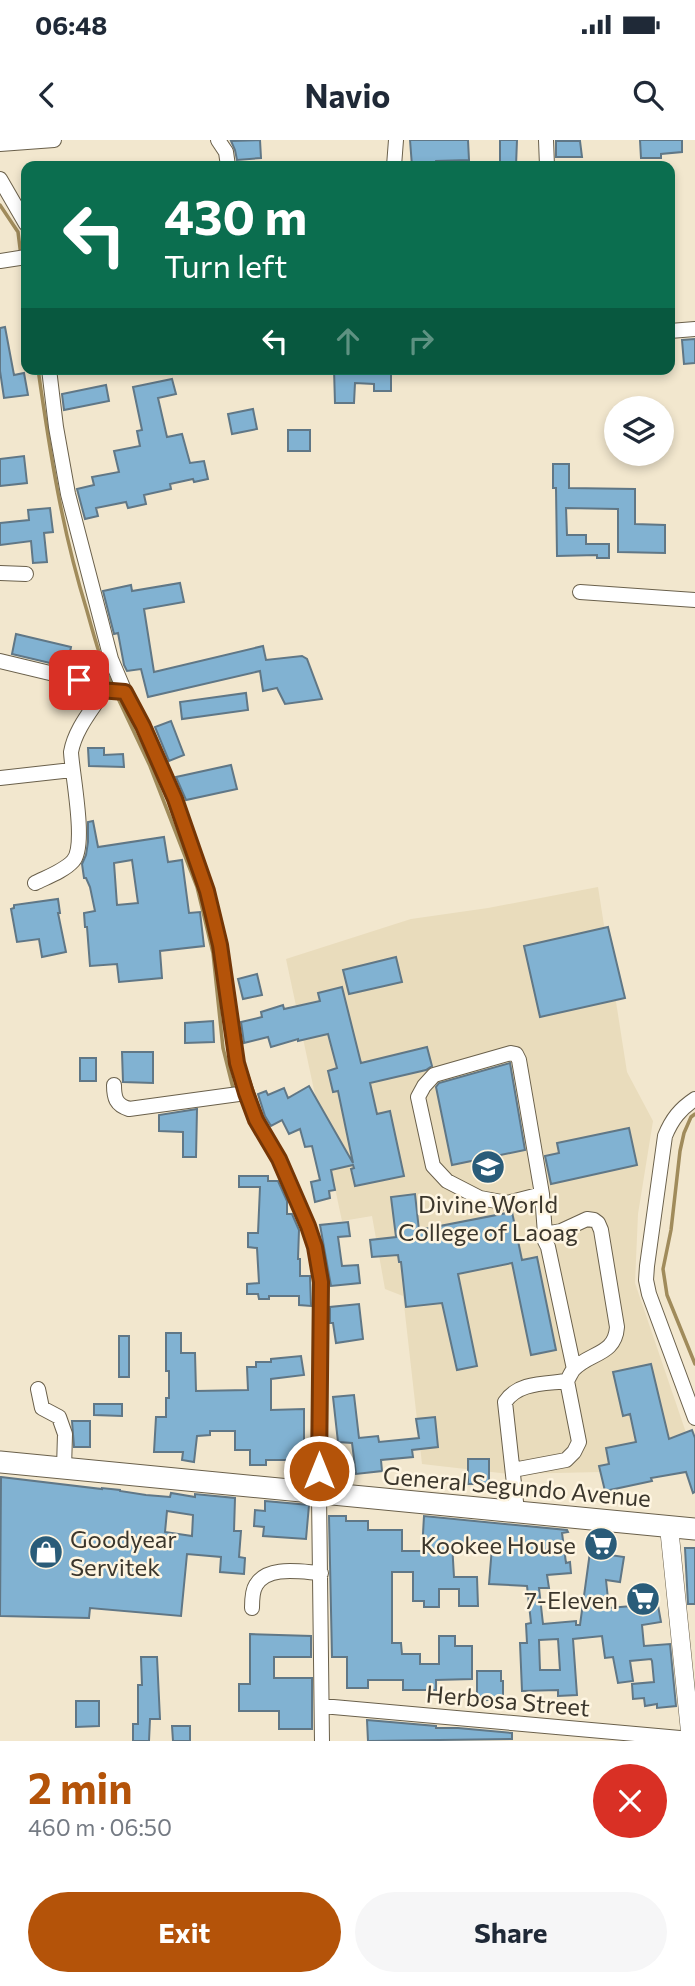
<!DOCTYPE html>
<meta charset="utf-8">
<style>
body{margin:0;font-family:Commissioner,sans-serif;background:#f6f6f7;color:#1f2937;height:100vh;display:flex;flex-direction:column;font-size:26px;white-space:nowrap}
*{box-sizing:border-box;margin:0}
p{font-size:23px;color:#747a83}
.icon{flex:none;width:38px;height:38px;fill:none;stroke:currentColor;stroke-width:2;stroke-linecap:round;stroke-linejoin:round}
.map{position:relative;height:1601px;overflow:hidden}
.panel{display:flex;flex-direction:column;background:#fff;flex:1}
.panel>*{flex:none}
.banner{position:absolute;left:21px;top:21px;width:654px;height:214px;border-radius:14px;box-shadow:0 4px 10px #0003;background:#0b6e4f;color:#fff;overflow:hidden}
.controls{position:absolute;left:604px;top:256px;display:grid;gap:14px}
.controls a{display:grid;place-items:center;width:70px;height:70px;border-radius:50%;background:#fff;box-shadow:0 4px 10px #0003;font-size:35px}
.pin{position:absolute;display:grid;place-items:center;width:60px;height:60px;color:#fff;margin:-30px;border-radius:14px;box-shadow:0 4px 10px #0006}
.me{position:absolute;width:77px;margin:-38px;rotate:0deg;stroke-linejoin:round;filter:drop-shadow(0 0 5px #0008)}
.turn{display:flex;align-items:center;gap:24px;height:147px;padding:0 28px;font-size:32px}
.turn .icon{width:91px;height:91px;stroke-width:2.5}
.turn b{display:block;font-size:49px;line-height:60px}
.lanes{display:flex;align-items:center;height:66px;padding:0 28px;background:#0003;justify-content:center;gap:35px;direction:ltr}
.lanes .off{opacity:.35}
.round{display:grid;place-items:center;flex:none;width:74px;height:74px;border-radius:37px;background:#f6f6f7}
.head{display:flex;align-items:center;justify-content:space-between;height:119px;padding:0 28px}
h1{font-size:42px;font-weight:700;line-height:52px;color:#b45309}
.button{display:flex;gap:14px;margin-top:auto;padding:14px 28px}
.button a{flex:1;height:80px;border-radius:42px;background:#b45309;color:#fff;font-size:28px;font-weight:700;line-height:80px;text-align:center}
.button a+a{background:#f6f6f7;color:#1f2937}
.status{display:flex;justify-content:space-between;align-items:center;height:49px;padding:0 35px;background:#fff;direction:ltr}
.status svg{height:19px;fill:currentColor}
header{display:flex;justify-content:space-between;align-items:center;height:91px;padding:0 28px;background:#fff;font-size:32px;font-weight:700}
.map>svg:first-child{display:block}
.built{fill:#e9dcbc}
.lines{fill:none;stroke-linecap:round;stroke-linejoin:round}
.stream{stroke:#a08b5b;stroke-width:3.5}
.building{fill:#81b2d2;stroke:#607786;stroke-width:2;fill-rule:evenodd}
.minor-casing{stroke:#6a604b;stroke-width:16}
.major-casing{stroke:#6a604b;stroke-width:19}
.highway-casing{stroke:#6a604b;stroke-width:23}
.minor{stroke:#fff;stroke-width:14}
.major{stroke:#fff;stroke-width:18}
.highway{stroke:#fff;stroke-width:21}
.route-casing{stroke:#753606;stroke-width:18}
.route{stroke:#b45309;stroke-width:12}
.labels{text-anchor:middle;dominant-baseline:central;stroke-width:5;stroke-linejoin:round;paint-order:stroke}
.poi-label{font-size:24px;fill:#3b362c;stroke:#fef5e1;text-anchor:end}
.street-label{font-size:24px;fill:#3b362c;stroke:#fef5e1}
</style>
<div class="status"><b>06:48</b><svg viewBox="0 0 49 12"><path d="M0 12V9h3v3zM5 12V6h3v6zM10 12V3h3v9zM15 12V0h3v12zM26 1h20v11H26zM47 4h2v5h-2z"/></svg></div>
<header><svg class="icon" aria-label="back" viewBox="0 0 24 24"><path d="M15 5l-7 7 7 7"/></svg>Navio<svg class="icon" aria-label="search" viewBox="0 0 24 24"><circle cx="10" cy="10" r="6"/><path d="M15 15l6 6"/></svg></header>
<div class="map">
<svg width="695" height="1601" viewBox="0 0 695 1601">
<rect width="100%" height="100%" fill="#f2e7ce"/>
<path class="built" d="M598,747L627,932L653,981L638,1074L635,1143L695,1319V1330L509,1334L422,1324L403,1156L385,1149L372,1076L342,1081L286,819L411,779L488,768Z"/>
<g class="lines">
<path class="stream" d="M0,65L18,92L21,116
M23,123L26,149
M38,229C50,313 62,390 87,471C94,496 101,523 113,547
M116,554L150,626L197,747L213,813L223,908L233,948
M695,974L691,977L684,993L680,1011L671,1090L663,1129L667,1155L695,1224"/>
</g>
<path class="building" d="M260,0L261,18L237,20L235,10L231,1Z
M410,0H468L469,20L436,21L435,26H412Z
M500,0H517L516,26H500Z
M640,0H682V12L661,14V18H641Z
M556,1H580L582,17H556Z
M5,187L14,235L24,233L28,255L4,258L0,231V188Z
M695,199V223L684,224L682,200Z
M334,229H391V251H374V244L355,243L354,263H335Z
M172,239L176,254L158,258L167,297L182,294L190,323L204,321L208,339L194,342L193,339L170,344L171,349L144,355L146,364L128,368L126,362L96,368L98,376L85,379L77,349L94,345L92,337L119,332L114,311L140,306L137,291L142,290L133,247Z
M106,245L109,261L64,270L62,254Z
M253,269L257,289L232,294L228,274Z
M288,290H310V311H288Z
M24,316L27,343L0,346V319Z
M553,324H569V348L635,349V384L665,385V413L618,412V369L566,368L567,395H586V404H609V418H597V415L557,416L556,348H553Z
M50,368L53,392L44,393L47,422L33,423L31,401L0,405V383L29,380L28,370Z
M180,443L184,462L144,469L154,532L263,506L266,520L302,516L307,519L322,559L285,564L277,548L263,551L260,531L148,557L141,529L127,531L124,525L118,493L114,494L103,451L131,445L132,451Z
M16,494L71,507L67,527L12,514Z
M246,553L248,570L182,579L180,562Z
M171,581L184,615L169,621L155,587Z
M88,608H104V615L123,614L124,627L89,626Z
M231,625L237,649L186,660L176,637Z
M93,681L98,707L164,697L168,722L182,720L189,773L200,772L204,806L160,811L162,838L119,842L117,824L90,826L87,787H85L84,773L95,771L90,747L86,738H84L82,724L86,715L88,702V682ZM132,720L138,763L117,765L114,723Z
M58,759L60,773H58L66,812L42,817L39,799L17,802L11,769L14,768V765Z
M608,787L625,858L540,877L524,806Z
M396,817L402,842L349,854L343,830Z
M257,834L262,855L243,859L238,839Z
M342,847L361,923L427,907L432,926L426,930L370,943L377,974L390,971L404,1036L355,1046L351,1029L354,1028L353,1025L331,1030L335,1050L329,1051L330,1058L315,1062L311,1042L320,1040L312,1006L305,1007L300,989L289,994L282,980L271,986L265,976L258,954L266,951L268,955L284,948L288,958L309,946L353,1023L338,951L333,952L328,931L337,928L328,894L298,901V899L271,907L268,897L244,903L241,882L262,877L261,872L283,865L284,869L320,861L318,853Z
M213,881L214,902L185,903V883Z
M122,912H153V943L123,942Z
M80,918H96V941H80Z
M510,923L525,1010L452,1025L436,947L439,943Z
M197,969L196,1017H183V992L159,991V975Z
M629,988L637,1025L551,1044L545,1016L559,1013L557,1003Z
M239,1036H268V1041H278L287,1061V1074H292L299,1090L298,1119H300V1136H310L311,1166L299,1165V1156H269V1159H259L258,1154H247V1144L259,1143L257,1108L248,1107V1093H258L260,1047H239Z
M415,1054L419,1090L512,1072L522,1120L537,1117L556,1210L531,1215L512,1123L458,1134L477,1226L457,1230L442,1163L406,1167L401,1122H399L398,1115L372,1117L370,1100L396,1097L391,1057Z
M348,1082L350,1096L338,1097L342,1126L358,1125L360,1143L331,1146L320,1085Z
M359,1164L363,1199L336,1203L333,1183H330V1167Z
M166,1193H181V1213H195L196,1251L248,1250L247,1227H256V1222H271V1219L301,1216L304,1235L271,1239V1270L304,1269V1326L288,1327V1320H266V1325H250V1310H235V1291H210V1295L197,1296L194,1322L182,1320L183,1312H154L156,1277H166V1258H169V1231H166Z
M119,1196H129V1237H119Z
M651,1224L669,1299L692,1290L695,1298V1352L693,1353L686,1332L651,1338L652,1341L605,1351L599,1326L609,1324L606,1308L636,1302L630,1274L623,1276L613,1232Z
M354,1255L359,1298L378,1296L379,1302L419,1298L416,1279L435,1277L438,1307L412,1310L413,1317L381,1320L382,1331L356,1334L352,1303L338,1302L333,1257Z
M94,1264H122V1276L94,1275Z
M72,1281H90V1307H74Z
M468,1319H489V1344H468Z
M1,1337L102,1349V1348L120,1350V1351L146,1355L170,1357L171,1353L195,1357V1354L235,1358L234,1391H241L239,1417L245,1418L244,1434L220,1432L221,1417L187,1414L181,1476L90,1468L89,1478L0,1476ZM167,1371L193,1375L192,1396L165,1392Z
M265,1361L309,1365L306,1399L263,1396L264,1387L254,1386L255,1370L265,1371Z
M329,1376H346V1381H368V1390H402V1411H422L424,1376L567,1390L568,1392L562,1393L566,1423L570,1422L571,1433L547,1435L549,1448H539L543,1484L576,1481V1485H580L590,1412L624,1417L620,1442L606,1440L609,1468L632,1466V1464L657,1460L661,1482L642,1485L644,1506L670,1504L676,1566L657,1568V1564L645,1566L644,1558L633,1559L632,1544L654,1542L652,1521L651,1519L630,1521L633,1541L618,1543L613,1517L605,1518L602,1496L573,1499L577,1555L558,1556V1550L522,1551L520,1503H527L526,1484L531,1483L527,1446L489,1444L492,1407L452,1403L454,1437H477L478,1466H459V1449H439V1467H424V1461H413V1432H392V1503H401L402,1514H420V1524H439V1496H455V1506H472V1539L436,1540V1550H403V1540H368V1548H347V1517H332ZM558,1499L560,1530H540L539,1500Z
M685,1408H695V1464H688Z
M250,1494L311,1496V1517H274V1538H312V1589H279V1571H239V1544H250Z
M141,1517H157L160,1579H150L149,1601H133V1584H138V1545H142Z
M477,1531H501V1541H503V1560H477Z
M76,1561H99V1586L76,1587Z
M367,1580L436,1586V1588H458L512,1593V1599L368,1601Z
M172,1586H190V1601H173Z"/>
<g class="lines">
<g class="minor-casing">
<path id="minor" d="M218,0L226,12L228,26
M546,0L547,26
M0,4L54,0
M394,26L396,0
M0,39L26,84
M0,121L26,117
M670,191L695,189
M49,229L56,287L68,354L111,519L125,552L143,586L175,659L207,751L220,805L237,923L256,980L279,1019L308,1086L315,1107L321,1142L319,1354L322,1601
M0,433L26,434
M580,452L695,460
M0,521L79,540L99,550L113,551
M0,638L72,630
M35,743C47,737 64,731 73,721C87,706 72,634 71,612C75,589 92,570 104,551
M114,945C114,958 116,965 129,969L246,953
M695,959C680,969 672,979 665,996L647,1126L646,1140L649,1154L695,1278
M542,1054L507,1063L480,1058L447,1041L433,1026L418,957L424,946L434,935L511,913L516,914L519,920L542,1054L545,1094
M38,1249L42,1268L59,1277L65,1294L64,1328
M513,1330L566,1320L574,1312L579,1302L567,1241C569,1237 571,1233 573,1230C589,1212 615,1216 617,1187L601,1090L598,1083L594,1080L587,1079L561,1091L545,1094L544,1099L548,1107L574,1229
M517,1371L505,1262C518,1242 545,1244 567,1241
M252,1468C252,1461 252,1451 256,1445C268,1425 301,1432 321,1433
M322,1566L691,1599"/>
</g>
<g class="major-casing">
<path id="major" d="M669,1387L691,1601"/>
</g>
<g class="highway-casing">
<path id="highway" d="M0,1322L695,1389"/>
</g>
<use href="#minor" class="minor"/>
<use href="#major" class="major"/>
<use href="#highway" class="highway"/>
</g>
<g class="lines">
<g class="route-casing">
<path id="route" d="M79,540L99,550L125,552L143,586L175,659L207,751L220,805L237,923L246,953L256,980L279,1019L308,1086L315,1107L321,1142L319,1331"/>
</g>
<use href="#route" class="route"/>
</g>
<defs>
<g id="university-disc" transform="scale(1.75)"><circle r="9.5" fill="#2a5c79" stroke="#fef5e1"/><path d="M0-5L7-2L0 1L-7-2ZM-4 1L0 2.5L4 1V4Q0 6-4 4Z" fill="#fff"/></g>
<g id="supermarket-disc" transform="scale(1.75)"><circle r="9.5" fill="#2a5c79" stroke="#fef5e1"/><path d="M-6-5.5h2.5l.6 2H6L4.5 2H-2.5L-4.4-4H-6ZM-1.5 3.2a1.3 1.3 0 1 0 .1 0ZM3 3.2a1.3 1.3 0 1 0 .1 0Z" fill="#fff"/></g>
<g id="shop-disc" transform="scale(1.75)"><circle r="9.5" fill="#2a5c79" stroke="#fef5e1"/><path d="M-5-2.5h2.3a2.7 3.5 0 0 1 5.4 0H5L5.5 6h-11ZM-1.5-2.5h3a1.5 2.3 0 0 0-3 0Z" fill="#fff"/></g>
</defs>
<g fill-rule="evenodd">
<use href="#university-disc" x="488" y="1027"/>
<use href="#supermarket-disc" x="601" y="1404"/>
<use href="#shop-disc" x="46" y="1412"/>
<use href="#supermarket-disc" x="643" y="1459"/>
</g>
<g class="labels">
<g class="poi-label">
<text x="488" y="1063" text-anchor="middle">Divine World<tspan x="488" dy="28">College of Laoag</tspan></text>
<text x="70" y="1398" text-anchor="start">Goodyear<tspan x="70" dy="28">Servitek</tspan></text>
<text x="576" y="1404">Kookee House</text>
<text x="618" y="1459">7-Eleven</text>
</g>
<g class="street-label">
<text transform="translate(517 1346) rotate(5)">General Segundo Avenue</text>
<text transform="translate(508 1560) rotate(5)">Herbosa Street</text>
</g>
</g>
</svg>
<div class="controls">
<a><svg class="icon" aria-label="layers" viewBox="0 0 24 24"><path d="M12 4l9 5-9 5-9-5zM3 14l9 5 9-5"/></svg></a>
</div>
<div class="pin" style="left:79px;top:540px;background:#d93025"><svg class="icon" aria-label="arrive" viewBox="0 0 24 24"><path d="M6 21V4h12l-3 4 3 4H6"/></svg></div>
<svg class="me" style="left:319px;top:1331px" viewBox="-20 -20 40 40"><circle r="17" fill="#b45309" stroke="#fff" stroke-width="3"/><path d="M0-11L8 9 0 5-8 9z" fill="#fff"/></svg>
<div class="banner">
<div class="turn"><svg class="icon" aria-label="left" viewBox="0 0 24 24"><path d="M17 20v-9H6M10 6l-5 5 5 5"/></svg><div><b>430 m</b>Turn left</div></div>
<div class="lanes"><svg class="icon" aria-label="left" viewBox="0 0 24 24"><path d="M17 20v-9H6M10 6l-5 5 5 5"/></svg><svg class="icon off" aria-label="ahead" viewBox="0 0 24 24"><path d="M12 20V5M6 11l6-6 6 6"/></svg><svg class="icon off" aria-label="right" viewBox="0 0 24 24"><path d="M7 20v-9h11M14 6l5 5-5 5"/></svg></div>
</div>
</div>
<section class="panel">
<div class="head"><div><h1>2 min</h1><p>460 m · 06:50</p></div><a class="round" style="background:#d93025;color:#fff"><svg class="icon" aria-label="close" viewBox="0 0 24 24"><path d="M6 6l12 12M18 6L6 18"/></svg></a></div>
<div class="button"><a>Exit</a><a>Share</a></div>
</section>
